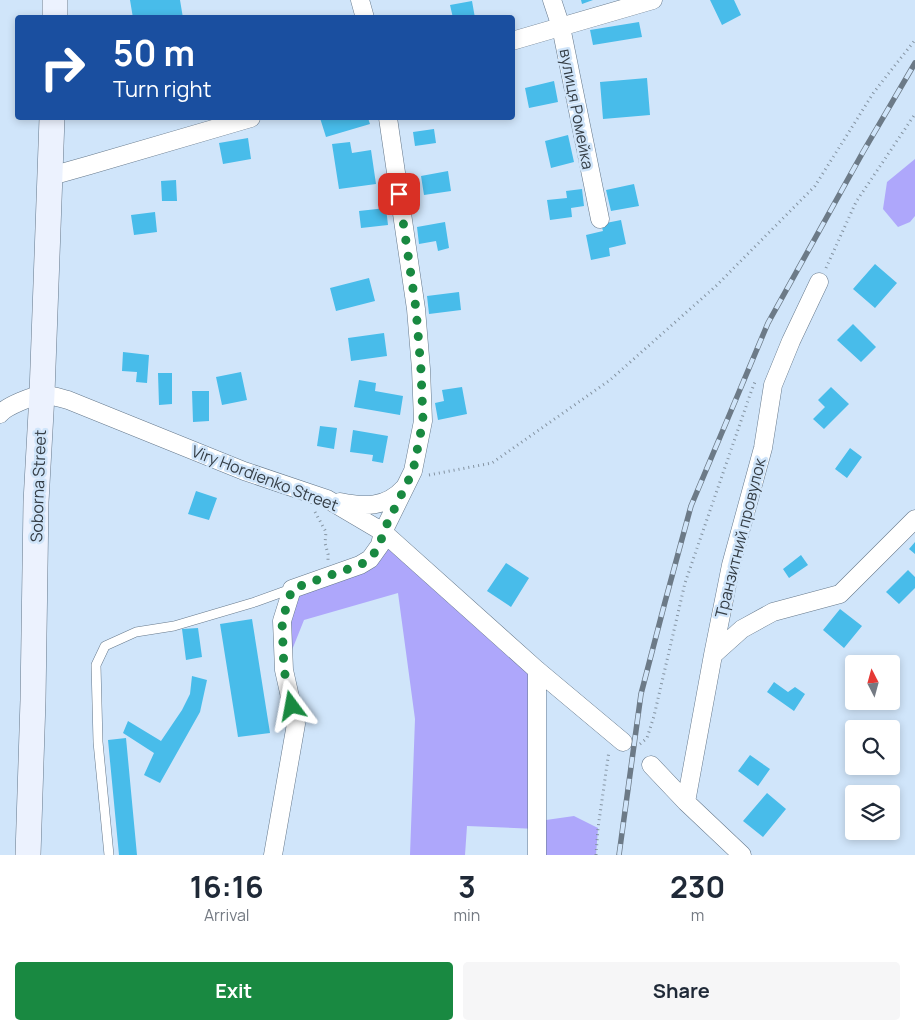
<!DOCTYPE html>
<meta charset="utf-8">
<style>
body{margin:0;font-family:Manrope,sans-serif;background:#f6f6f7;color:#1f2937;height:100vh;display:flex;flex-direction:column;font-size:19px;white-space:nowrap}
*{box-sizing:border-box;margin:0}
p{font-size:16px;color:#747a83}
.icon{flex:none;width:28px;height:28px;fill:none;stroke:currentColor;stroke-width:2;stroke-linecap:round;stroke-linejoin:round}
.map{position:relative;height:855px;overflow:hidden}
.details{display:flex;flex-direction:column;background:#fff;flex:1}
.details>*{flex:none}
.hud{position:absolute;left:15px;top:15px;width:500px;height:105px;border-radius:5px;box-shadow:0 2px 8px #0003;background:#1a4fa0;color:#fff;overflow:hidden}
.needle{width:32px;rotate:354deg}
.buttons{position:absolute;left:845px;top:655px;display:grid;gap:10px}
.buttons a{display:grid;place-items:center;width:55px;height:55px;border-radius:5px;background:#fff;box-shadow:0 2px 8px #0003;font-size:25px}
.pin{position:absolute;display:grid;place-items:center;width:42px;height:42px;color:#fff;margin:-21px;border-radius:10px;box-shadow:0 2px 8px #0006}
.me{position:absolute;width:55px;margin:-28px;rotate:347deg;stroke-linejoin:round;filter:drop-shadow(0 0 4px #0008)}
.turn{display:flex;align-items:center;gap:18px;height:105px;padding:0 15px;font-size:22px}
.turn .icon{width:65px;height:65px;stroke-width:2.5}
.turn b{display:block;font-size:35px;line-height:42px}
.eta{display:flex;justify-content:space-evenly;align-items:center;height:85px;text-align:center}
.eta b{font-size:30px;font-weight:700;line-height:35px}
.button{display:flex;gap:10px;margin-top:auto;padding:10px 15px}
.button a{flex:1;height:58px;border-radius:5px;background:#198941;color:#fff;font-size:20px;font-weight:700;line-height:58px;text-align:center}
.button a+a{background:#f6f6f7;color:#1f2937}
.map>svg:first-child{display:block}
.green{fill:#aea7fb}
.building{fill:#48bcea}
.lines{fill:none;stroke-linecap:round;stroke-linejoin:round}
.lane-casing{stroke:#65788b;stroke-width:10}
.street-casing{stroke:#65788b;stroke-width:19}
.secondary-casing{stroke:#65788b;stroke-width:26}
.path{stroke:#8493a1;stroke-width:3;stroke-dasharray:1 4;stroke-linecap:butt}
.lane{stroke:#fff;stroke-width:9}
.street{stroke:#fff;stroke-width:18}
.secondary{stroke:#ecf2fe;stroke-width:25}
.rail-casing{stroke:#6c7a87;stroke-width:5.5}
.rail{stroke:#d0e5fa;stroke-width:4;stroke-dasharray:11;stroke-linecap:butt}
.route{stroke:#198941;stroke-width:9;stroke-dasharray:0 16.2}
.labels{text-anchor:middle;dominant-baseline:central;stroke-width:5;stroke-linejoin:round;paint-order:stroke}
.street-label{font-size:16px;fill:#343d45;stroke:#d0e5fa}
</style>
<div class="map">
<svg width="915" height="855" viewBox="0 0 915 855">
<rect width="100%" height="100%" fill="#d0e5fa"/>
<path class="green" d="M915,159V216L910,222L898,227L883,209L887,182Z
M381,537L537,670L538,829L467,826L465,855H410L415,719L398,593L304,620L284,670L292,589L360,565Z
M574,816L598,828L596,855H546V820Z"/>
<path class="building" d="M130,0H180L183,18H133Z
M581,0H593L582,4Z
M710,0H734L741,15L722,25Z
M472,1L475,18H453L450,5Z
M639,22L642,37L593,45L590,30Z
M647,78L650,115L603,119L600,82Z
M554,81L558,102L529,108L525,88Z
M320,118H368L370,124L326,137Z
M434,129L436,143L415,146L413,132Z
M568,135L574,162L551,168L545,141Z
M248,138L251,159L223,164L219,143Z
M350,142L352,153L371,150L376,184L339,189L332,144Z
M448,171L451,191L424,195L421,176Z
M176,180L177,201H162L161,181Z
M634,184L639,206L611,211L606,190Z
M582,189L584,206L571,208L572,217L550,220L547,200L567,198L566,191Z
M386,208L388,225L361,228L359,211Z
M155,212L157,232L134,235L131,215Z
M621,220L626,244L609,248L610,256L591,260L586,235L603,231L601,224Z
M445,222L449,248L438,251L436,241L419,244L417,227Z
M875,264L897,283L875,308L853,289Z
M369,278L375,301L336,311L330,288Z
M459,292L461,310L429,314L427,296Z
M853,324L876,347L861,362L837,340Z
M384,333L387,356L351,361L348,338Z
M123,352L149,355L147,383L136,382L137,372L122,371Z
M241,372L247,400L222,405L216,377Z
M158,373H172V404L159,405Z
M359,380L376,383L375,391L403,396L400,415L354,407Z
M462,387L467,414L438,420L435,403L444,401L442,390Z
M831,387L849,404L824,429L813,419L825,407L818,400Z
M192,391H209V421L193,422Z
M320,426L337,428L334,449L317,446Z
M353,430L388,436L383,463L372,461L373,455L350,452Z
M850,448L862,457L847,478L835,469Z
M196,491L217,498L209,520L188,514Z
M915,542V554L909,549Z
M801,555L808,565L789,578L783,569Z
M506,563L529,578L511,607L487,591Z
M908,570L915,577V588L899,604L886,592Z
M840,609L862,626L844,648L823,630Z
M252,619L270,733L238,737L220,624Z
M198,628L202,657L186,660L182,629Z
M192,676L207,680L200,712L160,783L144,775L154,753L123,733L128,721L161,741L182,710L190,694Z
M774,682L788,692L795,687L805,694L794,711L767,692Z
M126,738L137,855H119L108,740Z
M750,755L770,769L758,786L738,771Z
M767,793L786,809L763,837L743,821Z"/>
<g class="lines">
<g class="lane-casing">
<path id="lane" d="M109,855L98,742L96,665L105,646L136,632L174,626L255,602L291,589"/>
</g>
<g class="street-casing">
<path id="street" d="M360,0L365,18
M552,0L561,27L600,219
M512,41L653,0
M51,176L90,165L251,118
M0,414C5,407 35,394 44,395C52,395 60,398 68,400L244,471L327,499L383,532L537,670L623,742
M340,502C364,507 386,508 404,488
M713,655L742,629L773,612L840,594L915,519
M537,670V855
M651,765L686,802L742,855
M686,802L713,655L731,565L763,448L773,385L791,341L819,282
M273,855L296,724L284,670L282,621L292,589L360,565L370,559L380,545L383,532L413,471L423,421L421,369L416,309L388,118"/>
</g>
<g class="secondary-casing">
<path id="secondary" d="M55,18V0
M28,855L33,700L36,502L42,394L52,118"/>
</g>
<path class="path" d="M826,268L856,202L915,114
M429,475L492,463L610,380L716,286L815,186L874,92L915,40
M315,512L326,532L325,543L328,554V560
M640,744L647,738L654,716L685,583L751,392L755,382
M596,855L598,828L609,751"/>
<use href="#lane" class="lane"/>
<use href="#street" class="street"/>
<use href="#secondary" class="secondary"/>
<g class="rail-casing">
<path id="rail" d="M619,855L641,694L665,602L691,506L768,323L863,152L915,63"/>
</g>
<use href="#rail" class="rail"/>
</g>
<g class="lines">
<path class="route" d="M292,706L284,670L282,621L292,589L328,576L360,565L370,559L380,545L383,532L413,471L423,421L421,370L416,309L399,194"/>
</g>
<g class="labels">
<g class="street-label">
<text transform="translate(577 109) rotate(79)">вулиця Ромейка</text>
<text transform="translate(265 478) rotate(21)">Viry Hordienko Street</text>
<text transform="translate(38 486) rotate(-88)">Soborna Street</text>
<text transform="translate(740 538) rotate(-76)">Транзитний провулок</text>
</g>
</g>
</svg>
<div class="buttons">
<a><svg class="needle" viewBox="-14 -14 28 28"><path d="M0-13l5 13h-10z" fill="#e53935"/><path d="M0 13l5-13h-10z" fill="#747a83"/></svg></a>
<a><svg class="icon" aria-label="search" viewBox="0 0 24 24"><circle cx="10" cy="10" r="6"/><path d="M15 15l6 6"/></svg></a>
<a><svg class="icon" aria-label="layers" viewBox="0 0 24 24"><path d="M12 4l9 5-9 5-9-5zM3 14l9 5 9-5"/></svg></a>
</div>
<div class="pin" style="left:399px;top:194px;background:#d93025"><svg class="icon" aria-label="arrive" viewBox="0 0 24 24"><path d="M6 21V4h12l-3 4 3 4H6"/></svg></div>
<svg class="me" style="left:292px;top:706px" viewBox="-20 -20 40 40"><path d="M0-17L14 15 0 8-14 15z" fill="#198941" stroke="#fff" stroke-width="4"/></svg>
<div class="hud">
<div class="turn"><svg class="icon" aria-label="right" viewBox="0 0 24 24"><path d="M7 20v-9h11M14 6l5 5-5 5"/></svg><div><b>50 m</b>Turn right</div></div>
</div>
</div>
<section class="details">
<div class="eta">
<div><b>16:16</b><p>Arrival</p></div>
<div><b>3</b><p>min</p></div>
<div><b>230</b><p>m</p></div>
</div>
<div class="button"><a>Exit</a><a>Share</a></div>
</section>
